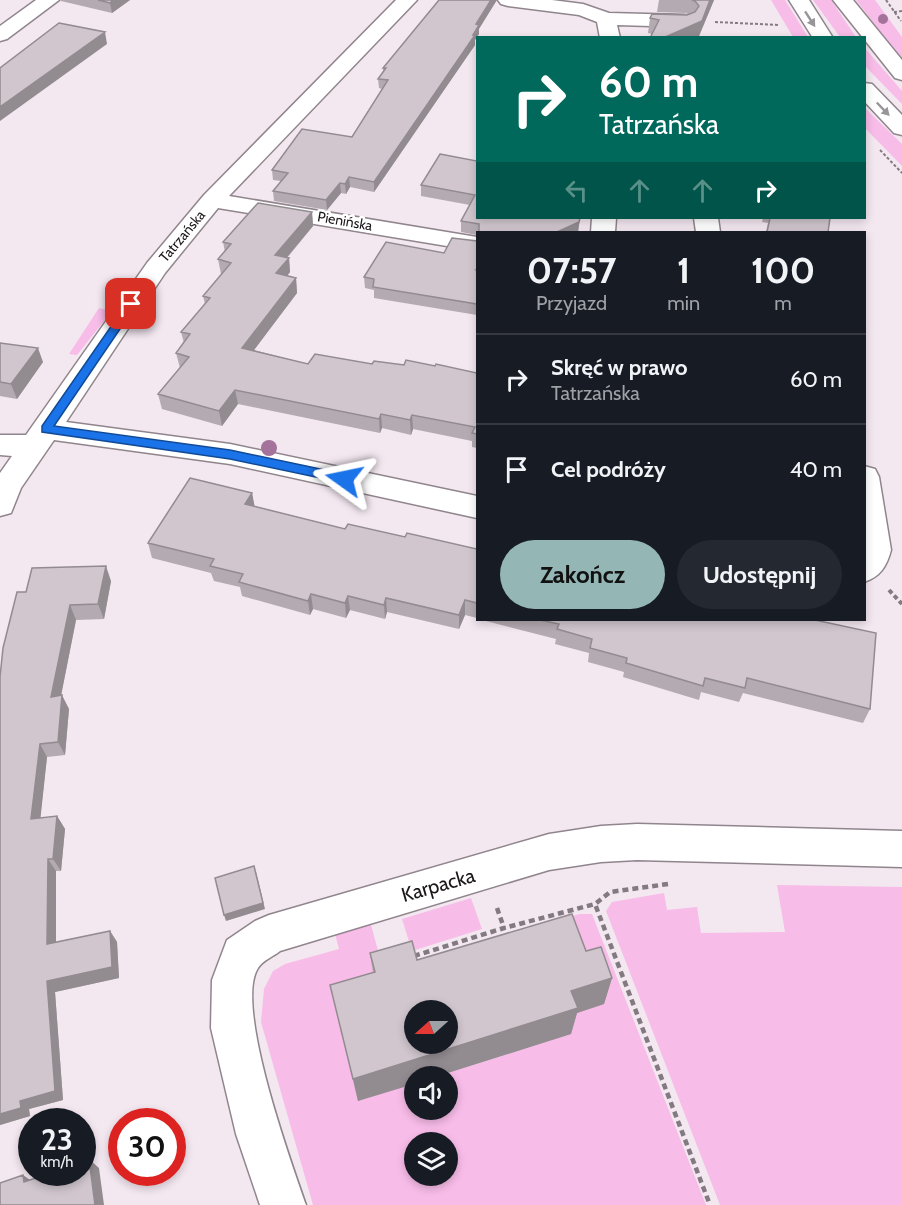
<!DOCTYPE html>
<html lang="pl">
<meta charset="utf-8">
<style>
body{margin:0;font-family:Cabin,sans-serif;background:#242831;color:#f1f3f6;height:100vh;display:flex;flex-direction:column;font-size:22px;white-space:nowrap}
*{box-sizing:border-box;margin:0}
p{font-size:20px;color:#9ea1a6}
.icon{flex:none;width:33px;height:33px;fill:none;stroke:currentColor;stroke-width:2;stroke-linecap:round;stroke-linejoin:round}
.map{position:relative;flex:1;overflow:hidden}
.side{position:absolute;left:476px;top:231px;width:390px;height:390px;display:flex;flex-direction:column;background:#171b24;border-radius:0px;box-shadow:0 3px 9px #0003}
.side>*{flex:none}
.top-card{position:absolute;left:476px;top:36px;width:390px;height:183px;border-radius:0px;box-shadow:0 3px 9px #0003;background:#00695c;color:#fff;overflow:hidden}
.needle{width:39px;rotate:249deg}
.tools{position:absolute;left:404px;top:1000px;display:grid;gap:12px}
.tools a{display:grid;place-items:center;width:54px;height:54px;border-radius:50%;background:#171b24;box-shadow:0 3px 9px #0003;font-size:30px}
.speed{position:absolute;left:18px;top:1108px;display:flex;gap:12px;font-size:30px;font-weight:700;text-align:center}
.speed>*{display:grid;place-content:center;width:78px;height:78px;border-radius:50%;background:#171b24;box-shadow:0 3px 9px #0003;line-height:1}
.speed small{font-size:15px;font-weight:400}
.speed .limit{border:9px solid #d22;background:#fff;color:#111}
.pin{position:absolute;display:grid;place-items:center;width:51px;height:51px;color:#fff;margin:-26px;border-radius:12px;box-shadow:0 3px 9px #0006}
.me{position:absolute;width:66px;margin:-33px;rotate:282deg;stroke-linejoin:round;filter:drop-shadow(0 0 4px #0008)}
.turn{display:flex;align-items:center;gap:21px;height:126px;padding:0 24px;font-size:27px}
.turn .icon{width:78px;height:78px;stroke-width:2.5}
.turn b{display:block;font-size:42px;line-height:51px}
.lanes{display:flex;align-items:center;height:57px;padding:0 24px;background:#0003;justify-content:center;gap:30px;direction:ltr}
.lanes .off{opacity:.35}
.eta{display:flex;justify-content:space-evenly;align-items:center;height:102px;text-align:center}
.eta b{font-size:36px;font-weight:800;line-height:42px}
.primary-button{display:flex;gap:12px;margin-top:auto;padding:12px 24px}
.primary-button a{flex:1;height:69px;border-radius:36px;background:#94b6b5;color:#111;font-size:24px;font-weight:800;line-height:69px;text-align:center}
.primary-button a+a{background:#242831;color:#f1f3f6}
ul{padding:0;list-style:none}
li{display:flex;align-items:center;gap:18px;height:90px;padding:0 24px;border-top:2px solid #363941}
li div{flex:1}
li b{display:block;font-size:22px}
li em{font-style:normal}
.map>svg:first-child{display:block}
.green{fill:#f8bce9;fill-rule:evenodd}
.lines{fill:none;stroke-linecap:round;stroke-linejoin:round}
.minor-casing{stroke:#90858d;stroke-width:3}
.path-far2{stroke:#827a80;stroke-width:2;stroke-dasharray:3 2;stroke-linecap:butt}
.path-far1{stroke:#827a80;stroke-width:4;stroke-dasharray:4.5 3;stroke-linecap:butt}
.path{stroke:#827a80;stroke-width:4.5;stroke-dasharray:6 4;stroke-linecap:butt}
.minor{fill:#fff;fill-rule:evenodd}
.tree{fill:#a3739b}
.wall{fill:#b4aab1}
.shaded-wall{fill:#928b90}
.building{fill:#d1c6ce;stroke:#928b90;stroke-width:1.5;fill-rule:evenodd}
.oneway{fill:#989698}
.route{fill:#1a73e8;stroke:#114b97;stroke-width:1.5}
.labels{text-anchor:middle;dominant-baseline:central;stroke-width:5;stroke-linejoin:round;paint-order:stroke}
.far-street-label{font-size:14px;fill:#1a1619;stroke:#fff}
.near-street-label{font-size:20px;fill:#1a1619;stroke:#fff}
</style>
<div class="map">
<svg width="902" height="1205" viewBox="0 0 902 1205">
<rect width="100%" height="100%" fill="#f3e7f0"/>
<path class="green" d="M771,0H785L808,37H793Z
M813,0H831L856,37H840Z
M856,0H875L902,37V60Z
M864,47L902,91V104L864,65Z
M864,107L902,144V166L864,127Z
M99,308L112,311L77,355L69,354Z
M777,885L902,887V1205H720L606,911L612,902L664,893L667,910L697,907L701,933L785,932Z
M471,898L482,929L412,951L402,919Z
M580,914H592L706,1205H313L261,1022L264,989L273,971L285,964L339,949L334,930L370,921L414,1084V1110H447V1077H435L571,1034L522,929ZM414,1143H447V1176H414Z"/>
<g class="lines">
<g class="minor-casing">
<path id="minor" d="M36,0H59L7,39L0,41V26Z
M396,0H417L229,196L477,237V251L218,208L165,273L66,422L230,444L477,496V518L230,464L54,440L21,488L11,513L0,516V473L12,456L0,455V435H26L147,263L204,195Z
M498,0H552L583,4L609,13L684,15L691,17L694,21L691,25L684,27L617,25L620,38H600L597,22L579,15L508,6L501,4Z
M789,0H809L833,38H813Z
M833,0H853L902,60V80L895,78Z
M864,83L872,84L902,115V135L894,133L864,101Z
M592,218H616L615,232H591Z
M694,218H718L720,232H696Z
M864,466L875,469L879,477L891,550C887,566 880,577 864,582Z
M637,824L902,831V867L637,860L601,862L549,870L280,951C274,956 262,961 258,968C234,1005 291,1162 306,1205H260L236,1134L211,1028L212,980L227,940L255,921L269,915L549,834L601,826Z"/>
</g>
<path class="path-far2" d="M886,0L901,21
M894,12L902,11
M715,22L779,25
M880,150L902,173"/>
<path class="path-far1" d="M889,590L902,604"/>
<path class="path" d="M668,884L610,892L595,904L710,1205
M497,908L504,928
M414,956L504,928L595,904"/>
<use href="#minor" class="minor"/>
</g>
<g class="tree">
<circle cx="883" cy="19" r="5"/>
<circle cx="269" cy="448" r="8"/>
</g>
<path class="wall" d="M60,0H130L112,13L61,1Z
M659,0H714L699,36L695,38H650L652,34L648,33L650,18L688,14L685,13L657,12Z
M479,29V34L475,40V45L374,192L350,187L346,194L341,193L327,210L274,201L273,191L281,181L273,180L272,170L352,137L382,89L379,88L378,79L383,73V68Z
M477,161L580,218L578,232H477V235L461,232V221L470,205L421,196V185Z
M312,212L313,226L287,258H289L290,272L287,276L296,278L297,293L254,350L308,364L404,365L477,373V448L472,447V441L413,429L411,435L382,428L380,433L238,404L222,426L162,409L158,394L180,368L176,353L184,343L181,332L205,304L203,296L221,274L218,259L225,252L223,242Z
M763,218H830L828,232H766L768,223L762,222Z
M477,241V315L374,298V290L365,288L364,277L444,253Z
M0,343L43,362L17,399L0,396Z
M252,493L254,506L345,529L405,537L477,549V618L465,615L459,629L387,612L385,619L350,610L346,618L313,609L310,615L242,596L240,587L214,581L211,573L152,558L148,543Z
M111,581L104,619L76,620L61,695L69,709L65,755L47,757L40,818L57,816L65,829L61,871H56V942L110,931L117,942L119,978L55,992L63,1100L29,1109L30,1116L0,1125L26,592Z
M482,620H815L870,709L863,723L743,693L739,702L701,692L699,700L623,677L624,672L588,662L589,653L555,644L556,639Z
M586,951L612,978L604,1004L577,1013L571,1034L435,1077H414L358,1101L330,985L373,973L370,953L417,960Z"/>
<path class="shaded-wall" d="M113,0H130L112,13L110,3Z
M491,0H497L479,29V34L475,40V45L374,192V182L473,35L476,24Z
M710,0H714L699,36L695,38H663Z
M105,32L107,44L0,121V107Z
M349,177L350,187L346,194L345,184Z
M340,183L341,193L327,210L326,200Z
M312,212L313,226L277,269L275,255Z
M580,218L578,232H557Z
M289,258L290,272L278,288L276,273Z
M296,278L297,293L245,362L242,348Z
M38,348L43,362L17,399L11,384Z
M235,390L238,404L222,426L219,411Z
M381,414L382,428L380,433L379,419Z
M412,415L413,429L411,435L410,420Z
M252,493L255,508L245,504Z
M106,566L111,581L104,619L98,604Z
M311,594L313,609L310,615L308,601Z
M348,596L350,610L346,618L345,603Z
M386,598L387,612L385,619L384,605Z
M465,600V615L459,629V615Z
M70,605L76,620L58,711L51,697Z
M62,695L69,709L65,755L58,742Z
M40,744L47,757L39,832L31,819Z
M57,816L65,829L61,871L53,859Z
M48,859L56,871V955L47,944Z
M256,872L265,909L226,921L224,915Z
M110,931L117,942L119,978L55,992L63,1100L29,1109L30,1116L0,1125V1114L20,1101L47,981Z
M612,978L604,1004L577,1013L571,1034L435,1077H414V1084L358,1101L353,1079L571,991Z
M89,1159L99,1168L104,1205H95Z
M23,1175L36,1184L24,1182Z"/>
<path class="building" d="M98,0H113L110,3Z
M439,0H491L476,24L479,25L473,35H475L374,182L349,177L345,184L340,183L326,200L273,191L288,173L272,170L302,129L352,137L388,80L378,79L386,68H383Z
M692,0H710L702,21L663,38H650L659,20L650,18L652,14L687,15L695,12L699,6L695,1Z
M59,23L105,32L0,107V68Z
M440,154L477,161V218H580L579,222L557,232H479V224L461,221L475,195L421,185Z
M258,203L312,212L275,255L289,258L276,273L296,278L242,348L308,364L315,354L372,364L374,361L404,365L406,360L435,366L436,364L477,373V434L472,433L475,427L412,415L410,420L381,414L379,419L235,390L219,411L158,394L189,357L176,353L190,334L181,332L210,298L203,296L231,263L218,259L231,244L223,242Z
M770,218H830L828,232H767Z
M452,238L477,241V270H476L477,271V304L373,287L374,279L364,277L386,242L444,253Z
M0,343L38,348L11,384L0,382Z
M190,478L252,493L245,504L345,529L348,524L405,537L407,533L477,549V603L465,600L459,615L386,598L384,605L348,596L345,603L311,594L308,601L239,582L243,574L210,566L214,559L148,543Z
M106,566L98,604L70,605L51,697L62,695L58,742L40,744L31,819L57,816L53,859H48L47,944L110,931L112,967L47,981L55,1091L20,1101L21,1108L0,1114V677L3,648L17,592H26L32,568Z
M540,620H815L876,633L870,709L747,678L745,688L705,678L703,686L626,663L627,658L590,648L592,639L557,629L559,624Z
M254,866L263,903L224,915L215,878Z
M572,914L586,951L601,947L612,978L571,991L578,1008L353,1079L330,985L375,972L370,953L412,941L417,960ZM414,1011H447V1044H414Z
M89,1159L95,1205H0V1183L23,1175L24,1182L50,1173H82V1161Z"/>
<defs><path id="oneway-solid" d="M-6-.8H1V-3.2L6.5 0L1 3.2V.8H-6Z" transform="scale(1.5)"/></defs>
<g class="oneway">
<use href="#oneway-solid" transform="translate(810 19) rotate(57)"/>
<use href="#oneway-solid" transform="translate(883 109) rotate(46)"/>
</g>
<path class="route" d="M131,301L137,304L54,426L230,450L344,474L349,476L350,479L349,482L344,483L230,459L42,432V426L128,302Z"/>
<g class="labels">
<g class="far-street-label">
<text transform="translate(345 221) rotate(10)">Pienińska</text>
<text transform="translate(182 236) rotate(-50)">Tatrzańska</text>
</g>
<g class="near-street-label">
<text transform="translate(438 885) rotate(-16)">Karpacka</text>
</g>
</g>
</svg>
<div class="tools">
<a><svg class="needle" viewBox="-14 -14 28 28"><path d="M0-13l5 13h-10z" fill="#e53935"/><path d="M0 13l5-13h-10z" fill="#9ea1a6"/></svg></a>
<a><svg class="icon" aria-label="sound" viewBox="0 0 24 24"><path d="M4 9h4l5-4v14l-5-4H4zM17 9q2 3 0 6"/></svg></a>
<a><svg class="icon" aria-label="layers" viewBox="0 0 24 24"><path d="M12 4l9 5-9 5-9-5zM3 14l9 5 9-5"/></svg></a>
</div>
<div class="speed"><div>23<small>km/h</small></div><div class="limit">30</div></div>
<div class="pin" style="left:131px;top:304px;background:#d93025"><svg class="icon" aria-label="arrive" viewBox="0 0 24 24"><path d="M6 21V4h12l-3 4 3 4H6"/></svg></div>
<svg class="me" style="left:344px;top:479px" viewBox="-20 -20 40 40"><path d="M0-17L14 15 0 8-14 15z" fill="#1a73e8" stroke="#fff" stroke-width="4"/></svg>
<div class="top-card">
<div class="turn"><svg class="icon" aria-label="right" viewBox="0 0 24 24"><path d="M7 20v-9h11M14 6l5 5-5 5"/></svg><div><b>60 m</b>Tatrzańska</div></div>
<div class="lanes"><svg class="icon off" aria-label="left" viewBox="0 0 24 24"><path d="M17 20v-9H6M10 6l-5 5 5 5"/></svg><svg class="icon off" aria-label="ahead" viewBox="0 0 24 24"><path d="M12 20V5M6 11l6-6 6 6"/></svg><svg class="icon off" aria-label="ahead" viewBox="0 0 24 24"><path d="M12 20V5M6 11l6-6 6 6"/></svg><svg class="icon" aria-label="right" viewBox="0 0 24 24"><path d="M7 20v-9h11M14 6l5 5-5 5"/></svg></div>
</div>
<section class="side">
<div class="eta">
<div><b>07:57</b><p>Przyjazd</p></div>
<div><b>1</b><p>min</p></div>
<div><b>100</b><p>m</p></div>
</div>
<ul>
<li><svg class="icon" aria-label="right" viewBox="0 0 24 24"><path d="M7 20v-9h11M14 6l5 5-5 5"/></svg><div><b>Skręć w prawo</b><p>Tatrzańska</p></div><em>60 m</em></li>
<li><svg class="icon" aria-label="arrive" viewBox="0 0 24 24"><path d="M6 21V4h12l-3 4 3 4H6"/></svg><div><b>Cel podróży</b></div><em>40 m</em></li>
</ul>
<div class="primary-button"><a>Zakończ</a><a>Udostępnij</a></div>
</section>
</div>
